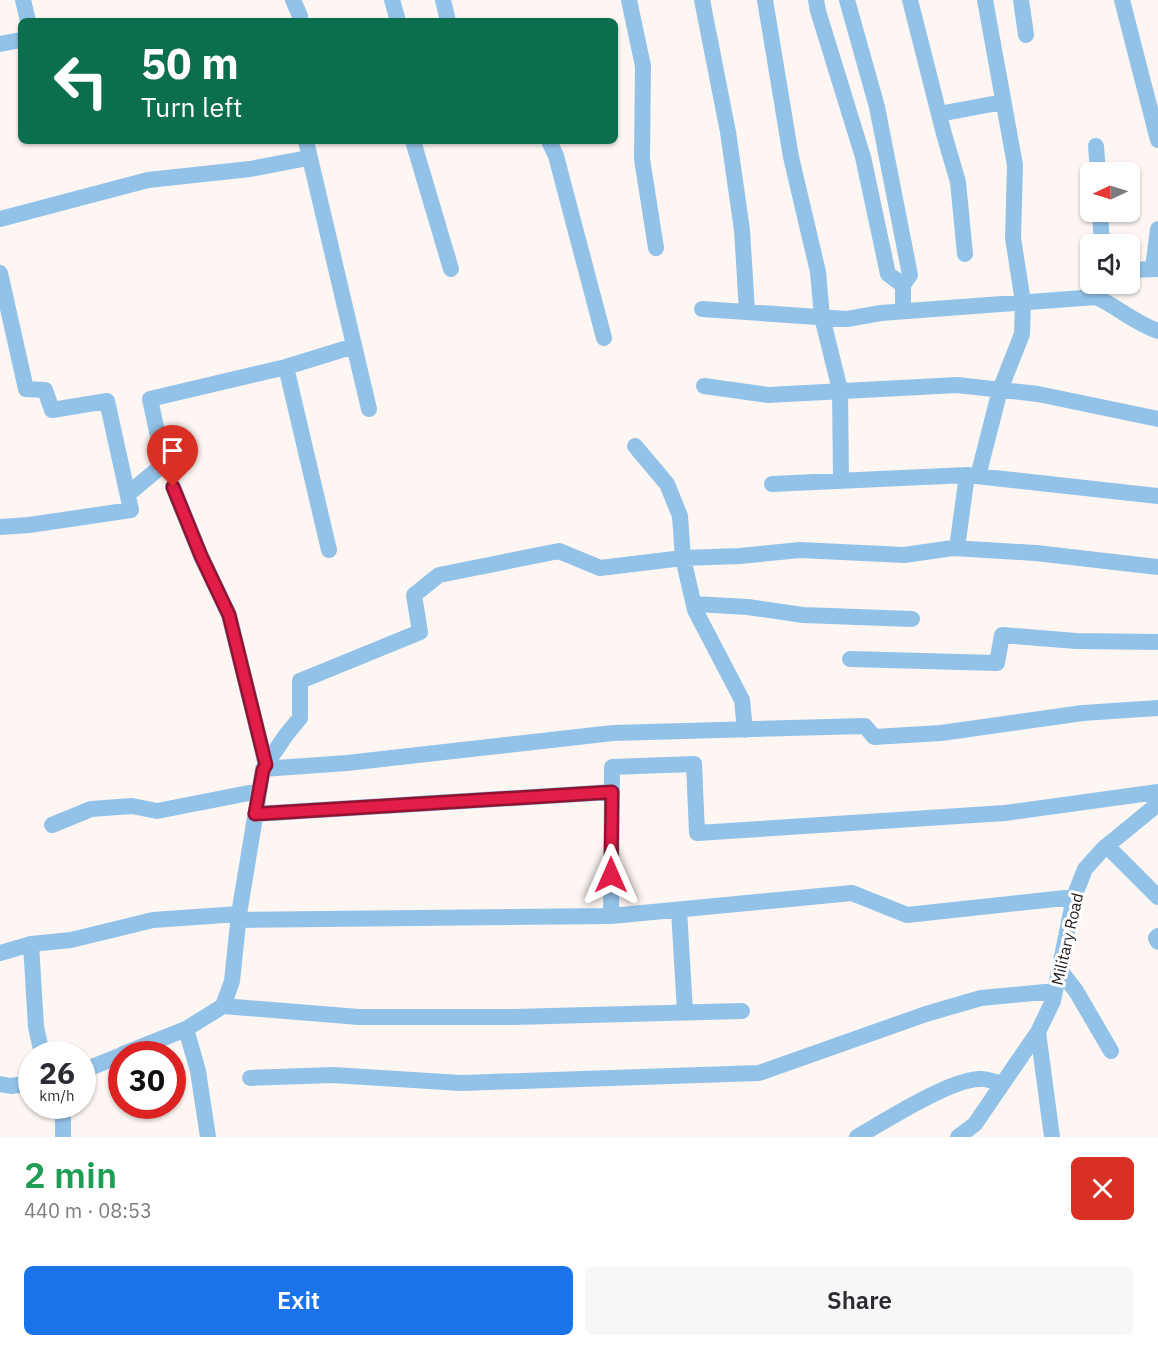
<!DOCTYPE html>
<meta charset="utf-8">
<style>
body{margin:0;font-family:"IBM Plex Sans",sans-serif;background:#f7f7f7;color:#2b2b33;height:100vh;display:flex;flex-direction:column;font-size:22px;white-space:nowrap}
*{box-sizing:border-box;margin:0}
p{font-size:20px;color:#7c7c81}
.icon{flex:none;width:33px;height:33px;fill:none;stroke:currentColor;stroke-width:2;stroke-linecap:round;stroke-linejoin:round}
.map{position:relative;height:1137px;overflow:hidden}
.sheet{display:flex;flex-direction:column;background:#fff;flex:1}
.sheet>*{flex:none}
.top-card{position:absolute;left:18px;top:18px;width:600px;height:126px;border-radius:9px;box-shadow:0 2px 4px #0004;background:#0b6e4f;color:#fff;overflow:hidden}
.needle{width:39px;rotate:266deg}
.buttons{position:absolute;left:1080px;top:162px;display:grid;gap:12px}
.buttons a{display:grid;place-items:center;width:60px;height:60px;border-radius:9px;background:#fff;box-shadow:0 2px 4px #0004;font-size:30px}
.speed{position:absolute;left:18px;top:1041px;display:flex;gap:12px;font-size:30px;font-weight:700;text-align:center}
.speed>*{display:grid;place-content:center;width:78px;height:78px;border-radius:50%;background:#fff;box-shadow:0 2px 4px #0004;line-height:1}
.speed small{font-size:15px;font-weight:400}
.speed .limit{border:9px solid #d22;background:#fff;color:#111}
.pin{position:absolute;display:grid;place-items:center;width:51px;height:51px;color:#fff;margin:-62px -26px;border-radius:50% 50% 50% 0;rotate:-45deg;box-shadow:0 0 6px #0007}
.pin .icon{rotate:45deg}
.me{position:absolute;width:66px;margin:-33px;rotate:0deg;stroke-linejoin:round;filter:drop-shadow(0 0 4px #0008)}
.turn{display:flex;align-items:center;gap:21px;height:126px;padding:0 24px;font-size:27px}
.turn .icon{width:78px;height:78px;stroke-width:2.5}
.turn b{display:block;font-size:42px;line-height:51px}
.round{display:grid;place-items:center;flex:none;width:63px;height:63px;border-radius:9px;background:#f7f7f7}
.headline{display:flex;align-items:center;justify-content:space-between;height:102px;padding:0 24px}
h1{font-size:36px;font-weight:600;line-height:45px;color:#1e9e55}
.cta{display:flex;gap:12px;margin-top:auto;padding:12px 24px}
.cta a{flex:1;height:69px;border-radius:9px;background:#1a73e8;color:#fff;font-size:24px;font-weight:600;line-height:69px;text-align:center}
.cta a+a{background:#f7f7f7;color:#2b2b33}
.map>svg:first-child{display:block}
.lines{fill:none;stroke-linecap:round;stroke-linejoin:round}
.minor{stroke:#93c2e9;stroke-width:16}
.route-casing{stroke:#92132f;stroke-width:15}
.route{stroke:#e11d48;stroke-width:10}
.labels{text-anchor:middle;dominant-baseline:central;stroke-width:6;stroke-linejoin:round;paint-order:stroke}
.street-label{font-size:16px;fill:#201a17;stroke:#fff}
</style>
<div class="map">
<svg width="1158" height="1137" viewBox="0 0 1158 1137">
<rect width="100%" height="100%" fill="#fdf6f2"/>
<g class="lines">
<path class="minor" d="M23,0L28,21
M293,0L300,16V21
M392,0L398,21
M443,0L448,21
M629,0L643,66L642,159L656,248
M702,0L728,132L742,230L747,311
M765,0L791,157L818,272L822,317L840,390L841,481
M816,0L818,11L863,157L888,274L903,285
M847,0L877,107L910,275L903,285V311
M910,0L944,134L958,182L965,254
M1021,0L1026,35
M1122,0L1158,140
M0,44L21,40
M939,114L1003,102
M306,141L369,409
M413,141L451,269
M549,141L556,156L604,338
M1096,146L1098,172
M1100,212L1102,244
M0,219L148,180L250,169L308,158
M1153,268L1158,229
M1130,270L1158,269
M0,273L26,389L45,390L52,410L107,401L131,510L29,525L0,527
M702,309L847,319L881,313L1096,297C1118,307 1135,323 1158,331
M704,386L768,395L957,385L1038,394L1158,419
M635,446L667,484L680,516L683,558L695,610L742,700L745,730
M978,476L1000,390L1022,334L1023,302L1013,238L1015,165L985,0
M772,484L967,475L1158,496
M173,487L201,556L229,615L266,765
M128,494L164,464L150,399L286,367
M957,548L967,475
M329,550L286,367L354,346
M694,604L748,607L803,615L912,619
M850,659L997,663L1002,635L1076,641L1158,642
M263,769L347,763L613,733L865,726L874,737L941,733L1083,713L1158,708
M255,814L612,792
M52,825L91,809L132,806L157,811L259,791
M1107,846L1158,897
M679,910L685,1012
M611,916L612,767L694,764L697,833L1005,813L1158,792
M238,920L611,916L852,893L907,915L1074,897
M1158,936L1156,938L1158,942
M31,944L36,1027L42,1054
M0,953L31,944L71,940L153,920L239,914
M1059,969L1076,991L1111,1051
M223,1006L359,1017H513L742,1011
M186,1029L198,1071L208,1137
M1038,1032L1052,1137
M123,1054L186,1029L223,1006L232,981L239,914L263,769L286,735L300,718V681L420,632L414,595L439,575L559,551L600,568L683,558L740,556L800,550L904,555L953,548L1036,553L1158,567
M82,1071L122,1055
M250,1078L333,1075L461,1083L759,1073L926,1014L981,998L1055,991
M0,1084L11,1086L32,1083
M63,1106V1137
M857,1137C885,1121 949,1080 979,1079C986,1078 995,1082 1002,1084
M958,1137L975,1124L1038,1032L1053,1001L1074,897L1085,869L1103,849L1158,804"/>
</g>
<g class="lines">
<g class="route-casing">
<path id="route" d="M173,487L201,556L229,615L266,765L263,770L255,814L612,792L611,875"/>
</g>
<use href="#route" class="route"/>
</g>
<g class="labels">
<g class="street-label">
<text transform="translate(1067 939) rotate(-77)">Military Road</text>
</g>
</g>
</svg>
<div class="buttons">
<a><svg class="needle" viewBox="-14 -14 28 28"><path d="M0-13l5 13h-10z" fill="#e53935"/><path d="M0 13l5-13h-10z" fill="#7c7c81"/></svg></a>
<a><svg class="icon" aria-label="sound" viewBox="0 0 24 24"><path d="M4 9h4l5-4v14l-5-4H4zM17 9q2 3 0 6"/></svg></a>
</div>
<div class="speed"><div>26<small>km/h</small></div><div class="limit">30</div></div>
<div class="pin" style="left:173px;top:487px;background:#d93025"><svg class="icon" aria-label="arrive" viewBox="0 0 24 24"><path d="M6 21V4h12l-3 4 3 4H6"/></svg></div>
<svg class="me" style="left:611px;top:875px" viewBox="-20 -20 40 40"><path d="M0-17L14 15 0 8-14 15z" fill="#e11d48" stroke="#fff" stroke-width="4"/></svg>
<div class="top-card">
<div class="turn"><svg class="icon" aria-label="left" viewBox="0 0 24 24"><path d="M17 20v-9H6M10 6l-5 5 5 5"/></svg><div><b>50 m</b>Turn left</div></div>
</div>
</div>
<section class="sheet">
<div class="headline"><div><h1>2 min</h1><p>440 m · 08:53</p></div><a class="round" style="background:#d93025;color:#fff"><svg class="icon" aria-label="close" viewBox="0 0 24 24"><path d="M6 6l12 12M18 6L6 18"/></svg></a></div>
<div class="cta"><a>Exit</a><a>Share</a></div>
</section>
